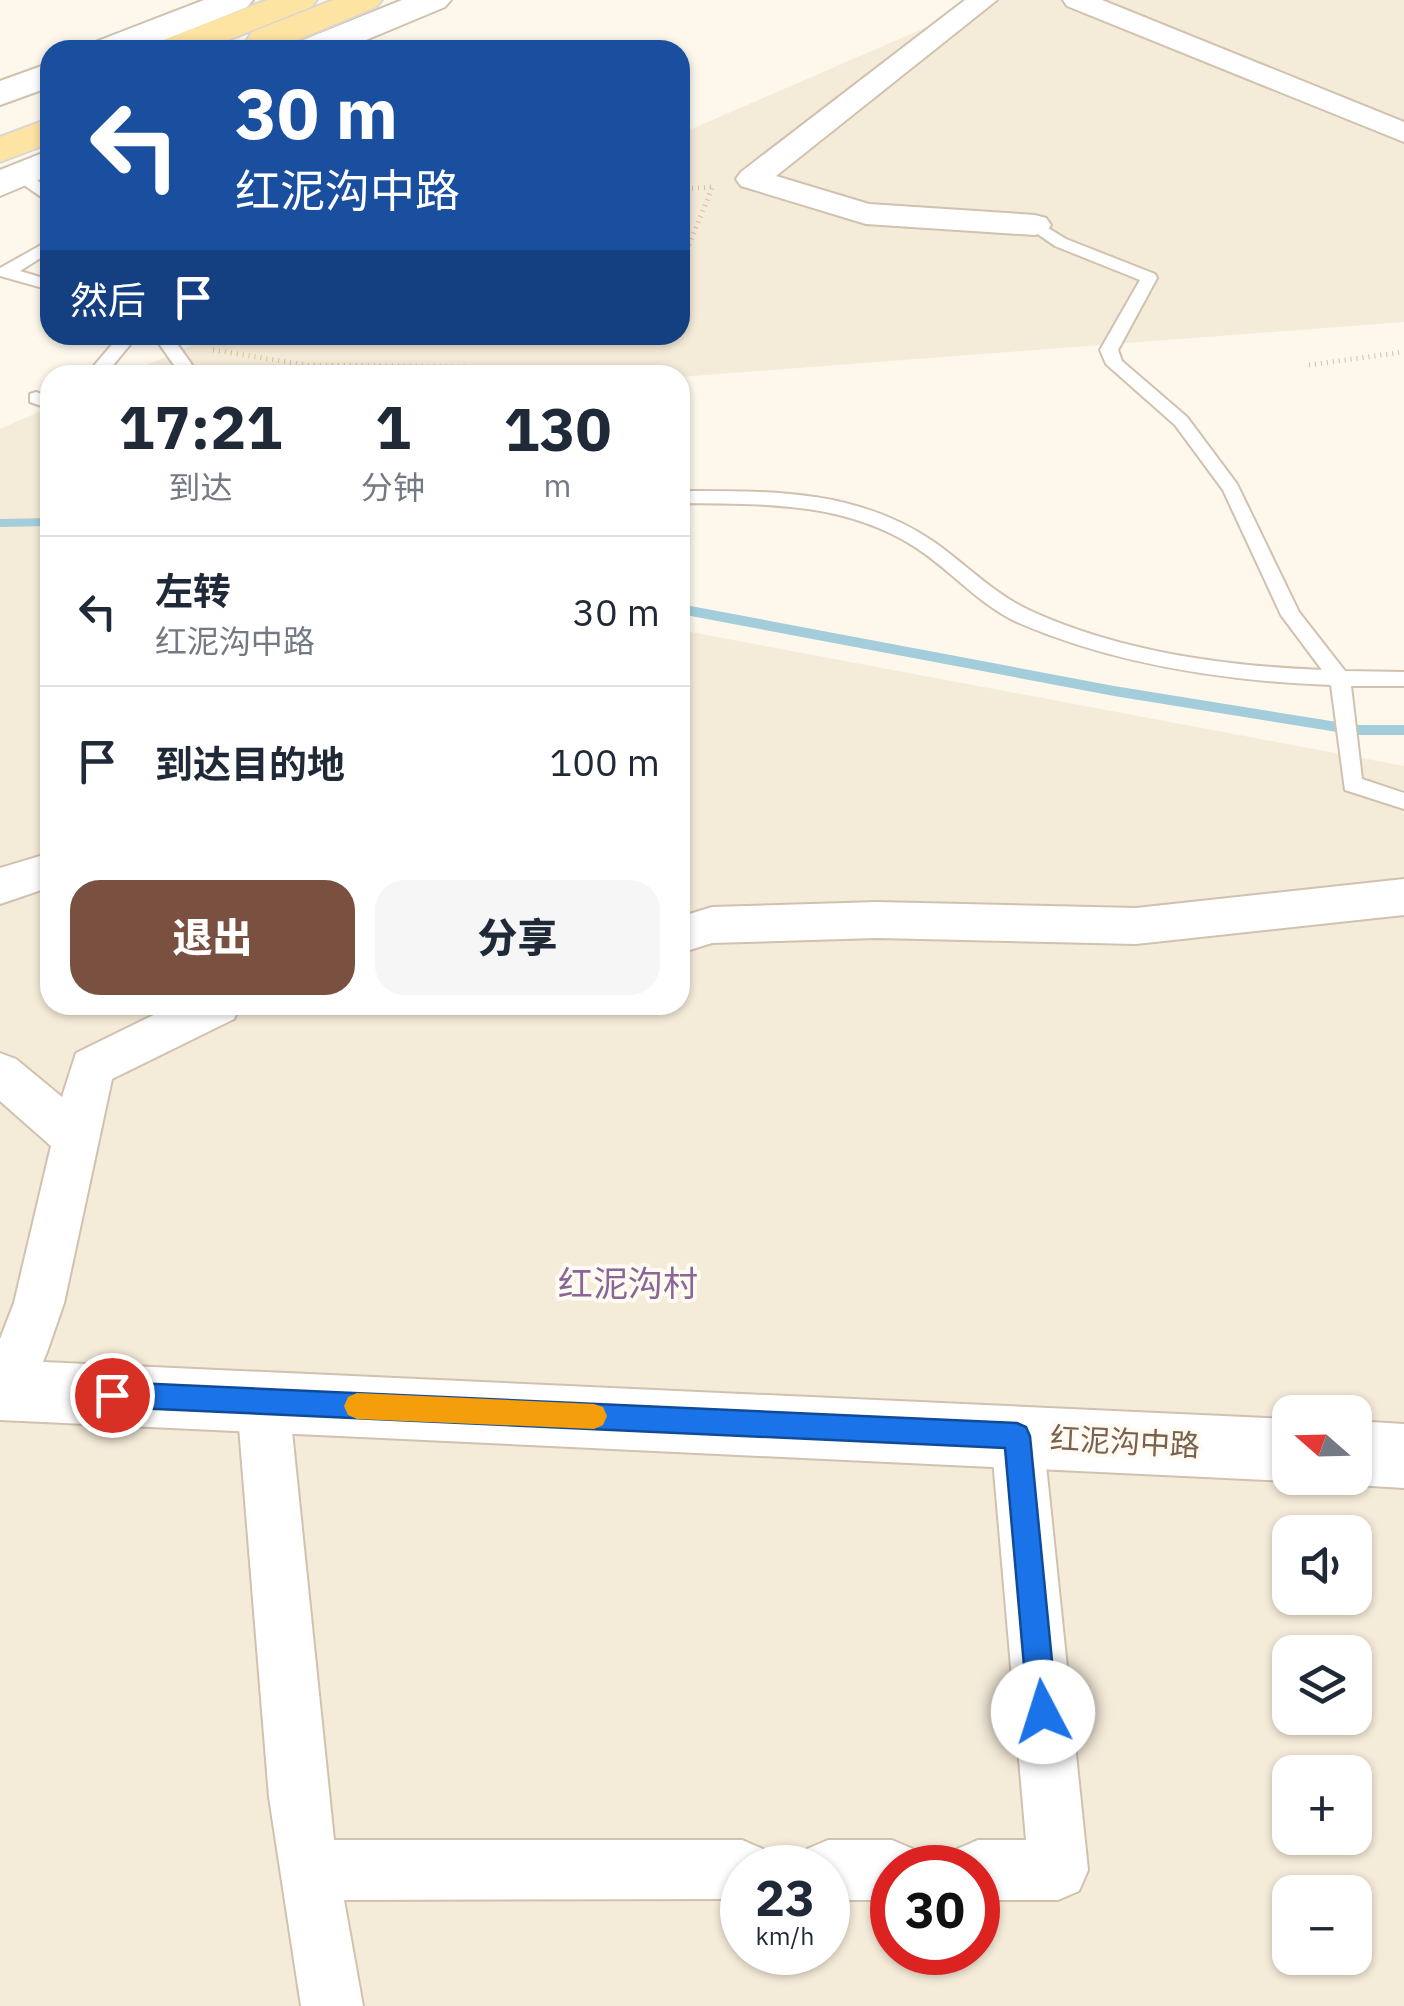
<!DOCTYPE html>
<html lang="zh">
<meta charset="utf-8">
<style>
body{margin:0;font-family:"IBM Plex Sans","Noto Sans SC",sans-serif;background:#f6f6f7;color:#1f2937;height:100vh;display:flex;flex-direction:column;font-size:38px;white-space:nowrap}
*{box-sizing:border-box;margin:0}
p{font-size:32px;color:#747a83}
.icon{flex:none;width:55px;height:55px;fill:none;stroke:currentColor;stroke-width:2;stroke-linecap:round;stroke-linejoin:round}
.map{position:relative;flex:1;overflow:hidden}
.sheet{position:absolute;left:40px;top:365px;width:650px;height:650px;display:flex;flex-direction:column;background:#fff;border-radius:30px;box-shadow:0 2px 8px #0004}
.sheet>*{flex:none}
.banner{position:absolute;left:40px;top:40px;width:650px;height:305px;border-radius:30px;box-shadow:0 2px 8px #0004;background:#1a4fa0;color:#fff;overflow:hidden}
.needle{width:65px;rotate:290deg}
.controls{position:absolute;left:1272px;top:1395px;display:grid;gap:20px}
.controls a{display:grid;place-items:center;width:100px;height:100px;border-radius:20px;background:#fff;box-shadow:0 2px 8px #0004;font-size:50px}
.speed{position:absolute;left:720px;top:1845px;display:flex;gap:20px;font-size:50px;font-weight:700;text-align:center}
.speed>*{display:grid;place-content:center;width:130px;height:130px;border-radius:50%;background:#fff;box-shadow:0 2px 8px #0004;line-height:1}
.speed small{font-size:25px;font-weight:400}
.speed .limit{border:15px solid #d22;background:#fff;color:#111}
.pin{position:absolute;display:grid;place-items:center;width:85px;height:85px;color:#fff;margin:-42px;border:5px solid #fff;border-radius:50%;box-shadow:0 2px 10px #0007}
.me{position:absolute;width:110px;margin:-55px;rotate:355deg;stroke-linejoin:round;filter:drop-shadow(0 0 8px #0008)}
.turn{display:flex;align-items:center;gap:35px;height:210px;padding:0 30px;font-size:45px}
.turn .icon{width:130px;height:130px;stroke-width:2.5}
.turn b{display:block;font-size:70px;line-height:85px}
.then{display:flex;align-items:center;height:95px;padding:0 30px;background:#0003;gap:20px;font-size:38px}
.eta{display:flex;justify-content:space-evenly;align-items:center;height:170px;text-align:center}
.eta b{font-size:60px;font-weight:800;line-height:70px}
.button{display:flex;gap:20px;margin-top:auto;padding:20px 30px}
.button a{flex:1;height:115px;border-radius:30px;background:#7a5041;color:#fff;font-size:40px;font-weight:800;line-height:115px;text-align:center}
.button a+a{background:#f6f6f7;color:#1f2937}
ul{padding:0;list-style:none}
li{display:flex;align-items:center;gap:30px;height:150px;padding:0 30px;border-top:2px solid #e0e1e3}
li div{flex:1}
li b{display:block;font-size:38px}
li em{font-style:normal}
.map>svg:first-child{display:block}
.residential{fill:#f5ebd9;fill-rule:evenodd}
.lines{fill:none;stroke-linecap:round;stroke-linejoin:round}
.stream{fill:#a3cddb;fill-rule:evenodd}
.service-casing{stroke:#d1c1af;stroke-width:4}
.minor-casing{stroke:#d1c1af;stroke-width:4}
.tertiary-casing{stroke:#d1c1af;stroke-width:4}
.primary-casing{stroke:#dcd6d0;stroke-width:4}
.path{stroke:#dabea3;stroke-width:5;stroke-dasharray:1 5;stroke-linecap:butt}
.service{fill:#fff;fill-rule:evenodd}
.minor{fill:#fff;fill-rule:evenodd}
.tertiary{fill:#fff;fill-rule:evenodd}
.primary{fill:#fde4a3;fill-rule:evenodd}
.route{fill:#1a73e8;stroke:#114b97;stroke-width:2.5}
.slow{fill:#f59e0b}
.labels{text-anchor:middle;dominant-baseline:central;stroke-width:8;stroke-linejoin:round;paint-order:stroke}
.street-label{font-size:30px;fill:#7a614c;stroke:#fffbf2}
.quarter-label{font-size:35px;fill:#8a6596;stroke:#fffbf2}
</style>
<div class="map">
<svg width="1404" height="2006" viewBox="0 0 1404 2006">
<rect width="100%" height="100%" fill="#fdf8eb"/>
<path class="residential" d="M989,0H1404V322L680,377L124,375L216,335H680V134Z
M50,407V1005H680V630L1404,766V2006H0V429ZM1290,1412H1355V1478H1290ZM1290,1532H1355V1598H1290ZM1290,1652H1355V1718H1290ZM1290,1772H1355V1838H1290ZM742,1868H828V1952H742ZM892,1868H978V1952H892ZM1290,1892H1355V1958H1290Z"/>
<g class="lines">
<path class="stream" d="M50,518V526L0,527V519Z
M680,604L1114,686L1356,725H1404V735H1356L1114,696L680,614Z"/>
<g class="service-casing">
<path id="service" d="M14,172H26L50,190V203L14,178Z
M1035,220L1066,239L1155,274L1157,278L1118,350L1122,361L1187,417L1237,484L1299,612L1345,671L1404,672V686H1351L1362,779L1404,793V809L1345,790L1331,685C1225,681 1117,665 1019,623C979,605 951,570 915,547C843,501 762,504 680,503V491C768,491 855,489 931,540C965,563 993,594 1031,611C1121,652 1224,666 1322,670L1281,615L1223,490L1175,425L1106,364L1100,350L1140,280L1055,246L1029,228L1027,225Z
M50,240V252L20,271L50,280V290L0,276V268Z
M120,335H138L105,375H86Z
M153,335H171L199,375H181Z
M36,392L50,397V409L30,402V394Z"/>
</g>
<g class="minor-casing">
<path id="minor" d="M965,0H997L776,176L869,204L1035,215L1046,218L1051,225L1046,232L1035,235L866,224L741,186L736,179L741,172Z
M1063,0H1102L1404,122V142L1067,6Z
M50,853V887L0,904V868Z
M1404,879V915L1136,944L877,938L712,943L680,953V917L712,907L877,902L1136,908Z
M174,1005H241L234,1019L112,1079L64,1303L47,1352L40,1369L18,1389L0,1397V1339L14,1303L51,1146L0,1101V1053L16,1059L62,1097L76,1053Z
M263,1377L281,1384L289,1402L334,1840H742L763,1849L771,1868H742V1899L344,1900L363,2006H301L269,1797L237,1402L245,1384Z
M1017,1410L1035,1418L1043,1436L1088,1870L1079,1891L1058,1900H978V1868H949L957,1849L978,1840H1026L991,1436L999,1418Z
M828,1840H892L913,1849L921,1868H892V1900H828V1868H799L807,1849Z"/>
</g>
<g class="tertiary-casing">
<path id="tertiary" d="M204,0H253L247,7L140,50H90L95,42Z
M402,0H451L445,7L342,50H293L298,42Z
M50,63V87L0,105V81Z
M50,150V175L0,196V170Z
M0,1360L1290,1419V1478H1300L1290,1481L0,1420Z
M1355,1421L1404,1424V1488L1355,1485L1338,1478H1355Z"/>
</g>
<g class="primary-casing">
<path id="primary" d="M267,0H317L311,7L203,50H153L158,42Z
M333,0H382L376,7L278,48H252L247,40L252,32Z
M50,118V143L0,162V137Z"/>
</g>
<path class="path" d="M680,189L712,187
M680,267L712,188
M213,350L307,365L468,367
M1309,365L1404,352"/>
<use href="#service" class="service"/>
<use href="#minor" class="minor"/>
<use href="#tertiary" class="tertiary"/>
<use href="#primary" class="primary"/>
</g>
<path class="route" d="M112,1382L1017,1423L1026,1427L1030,1436L1057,1712L1053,1722L1043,1726L1033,1722L1028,1712L1005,1448L112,1407L103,1404L100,1395L103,1386Z"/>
<path class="slow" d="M357,1393L594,1404L603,1407L607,1416L603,1425L594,1429L357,1419L348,1415L344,1406L348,1397Z"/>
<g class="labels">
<g class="street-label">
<text transform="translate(1125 1441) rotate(3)">红泥沟中路</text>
</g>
<g class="quarter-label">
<text x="628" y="1283">红泥沟村</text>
</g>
</g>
</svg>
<div class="controls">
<a><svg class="needle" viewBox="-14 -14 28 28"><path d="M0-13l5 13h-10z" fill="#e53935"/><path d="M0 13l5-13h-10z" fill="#747a83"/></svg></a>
<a><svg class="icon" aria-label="sound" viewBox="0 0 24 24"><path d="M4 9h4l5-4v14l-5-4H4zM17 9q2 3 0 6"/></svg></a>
<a><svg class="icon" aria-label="layers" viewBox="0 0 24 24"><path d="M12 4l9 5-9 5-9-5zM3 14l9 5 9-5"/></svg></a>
<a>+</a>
<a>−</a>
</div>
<div class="speed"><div>23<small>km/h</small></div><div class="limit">30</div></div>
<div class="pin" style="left:112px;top:1395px;background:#d93025"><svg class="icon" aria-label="arrive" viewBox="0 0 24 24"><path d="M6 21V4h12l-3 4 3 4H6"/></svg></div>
<svg class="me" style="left:1043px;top:1712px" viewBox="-20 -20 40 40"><circle r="19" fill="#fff"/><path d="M0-13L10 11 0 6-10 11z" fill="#1a73e8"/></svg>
<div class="banner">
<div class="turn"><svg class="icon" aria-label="left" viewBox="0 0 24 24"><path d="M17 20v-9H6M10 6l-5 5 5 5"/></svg><div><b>30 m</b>红泥沟中路</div></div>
<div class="then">然后<svg class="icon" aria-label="arrive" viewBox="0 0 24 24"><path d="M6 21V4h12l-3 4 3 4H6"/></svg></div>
</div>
<section class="sheet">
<div class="eta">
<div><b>17:21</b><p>到达</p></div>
<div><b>1</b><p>分钟</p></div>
<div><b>130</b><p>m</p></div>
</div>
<ul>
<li><svg class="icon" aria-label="left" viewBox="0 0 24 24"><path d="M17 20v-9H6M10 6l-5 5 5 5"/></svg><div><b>左转</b><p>红泥沟中路</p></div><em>30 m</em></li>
<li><svg class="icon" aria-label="arrive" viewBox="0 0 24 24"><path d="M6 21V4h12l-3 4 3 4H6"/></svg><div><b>到达目的地</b></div><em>100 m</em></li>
</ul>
<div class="button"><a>退出</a><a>分享</a></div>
</section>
</div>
